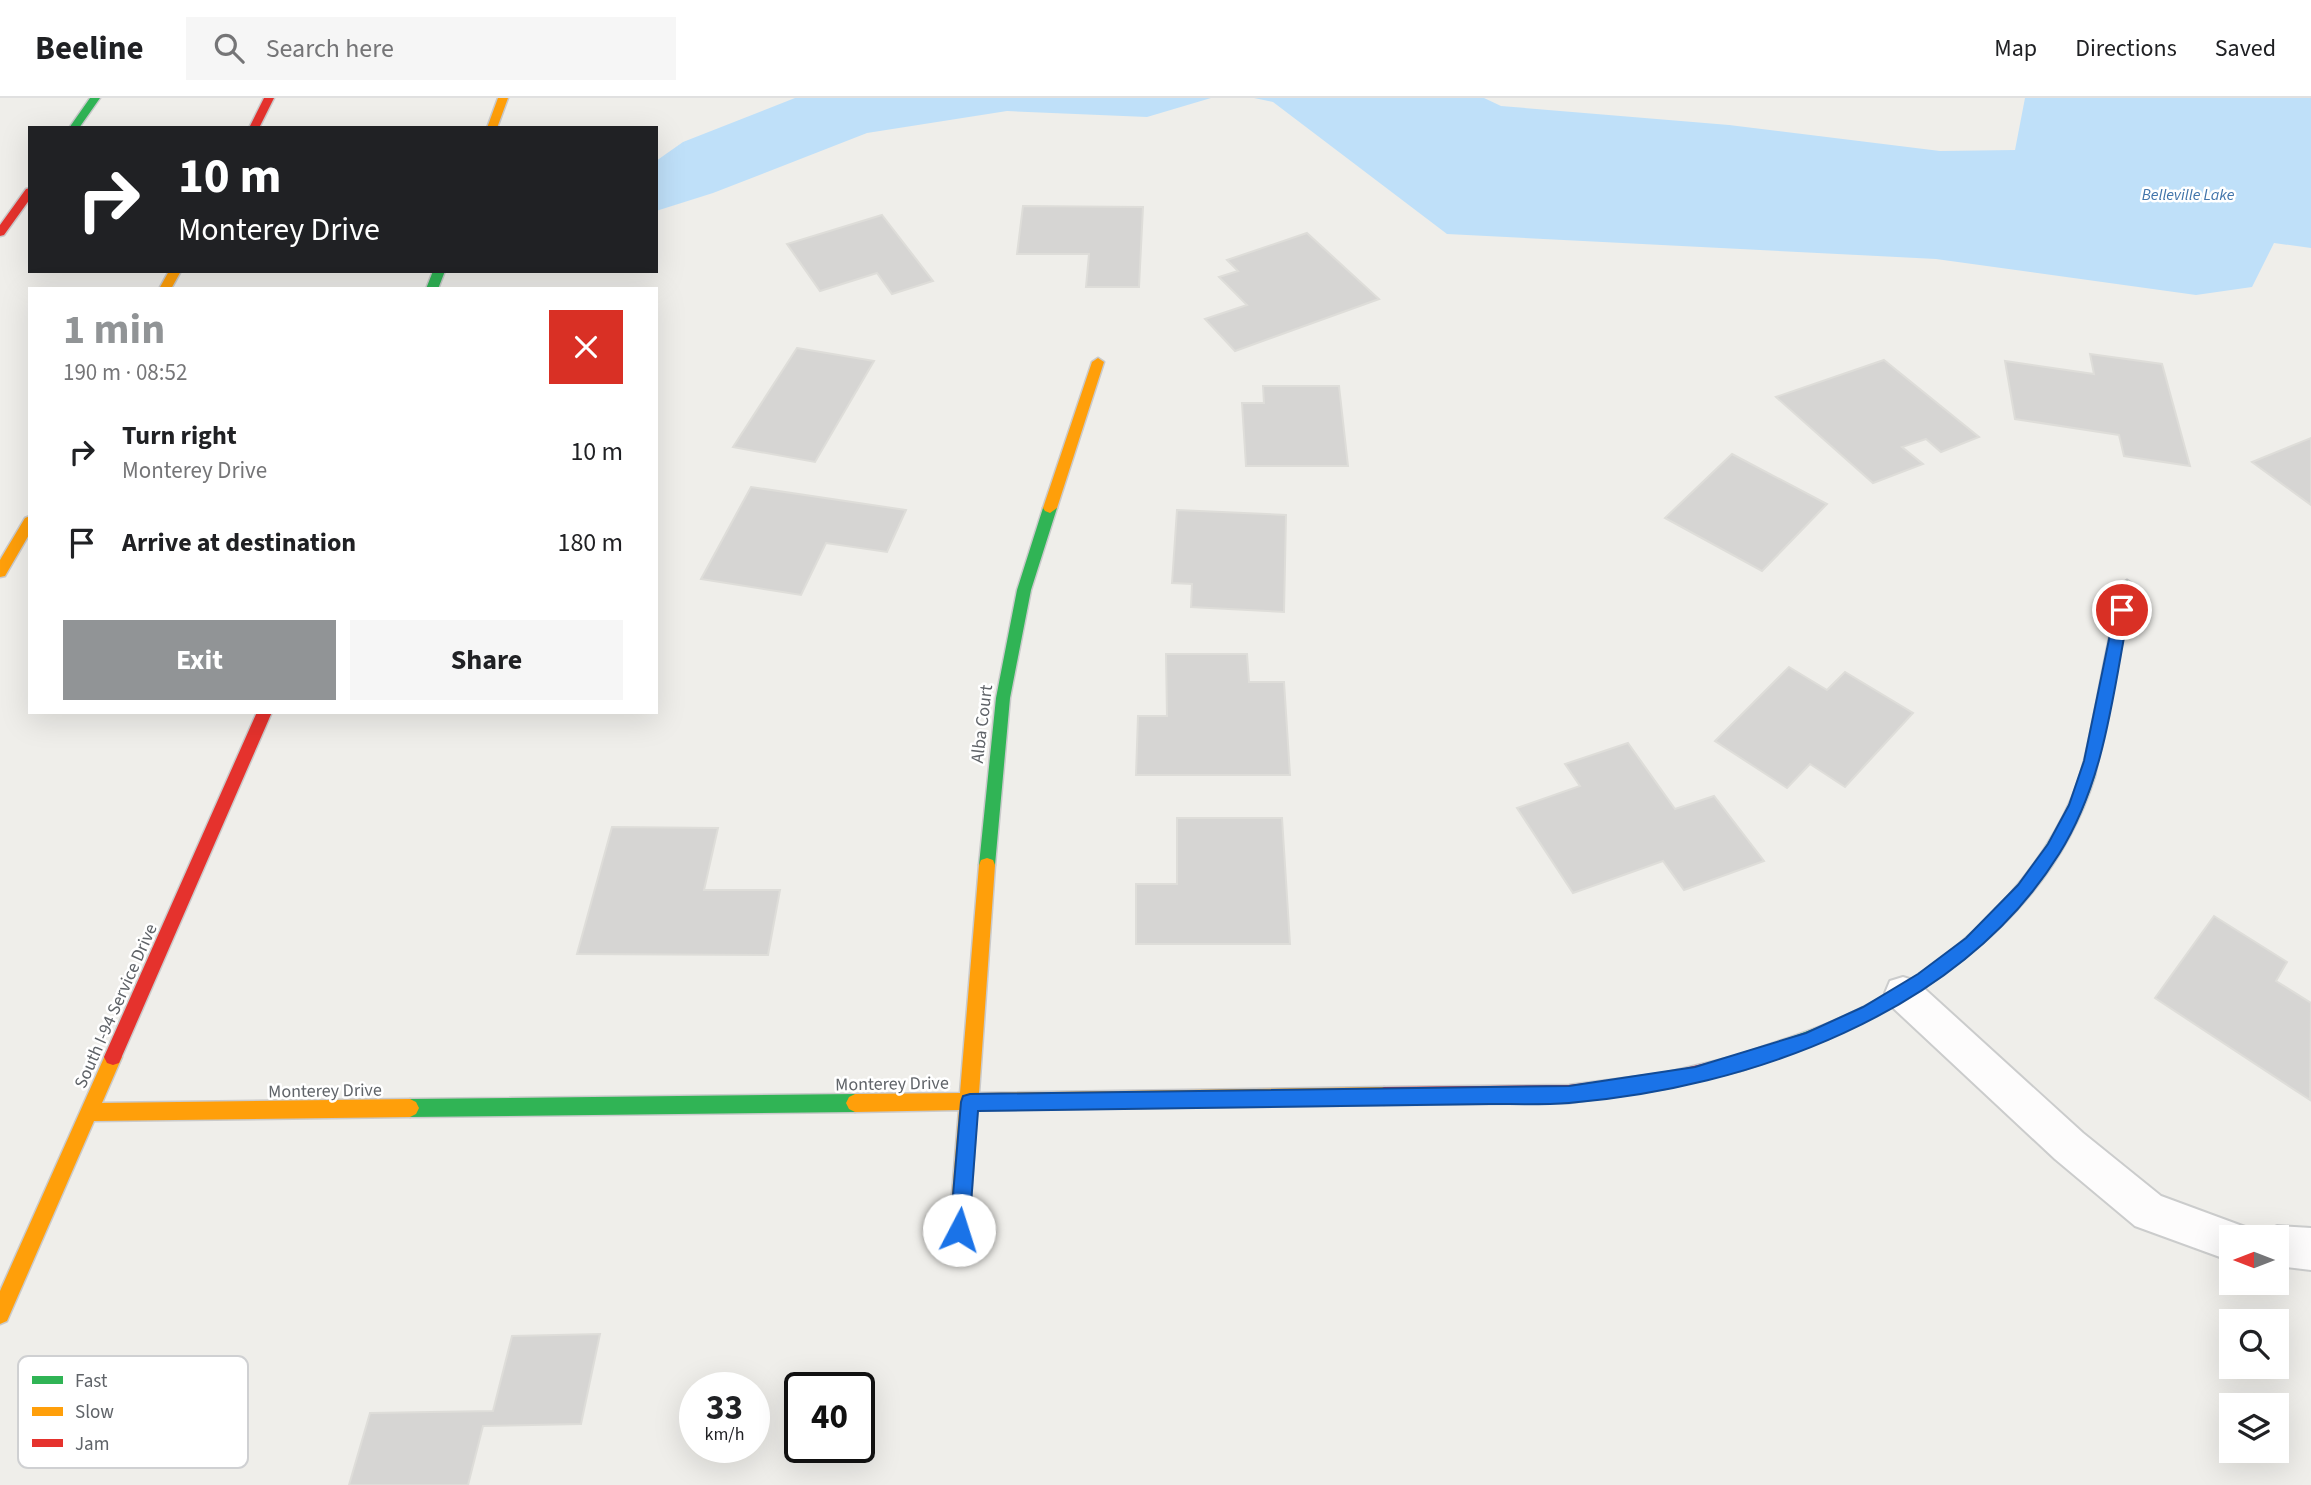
<!DOCTYPE html>
<meta charset="utf-8">
<style>
body{margin:0;font-family:"Source Sans 3",sans-serif;background:#f6f6f6;color:#202124;height:100vh;display:flex;flex-direction:column;font-size:26px;white-space:nowrap}
*{box-sizing:border-box;margin:0}
p{font-size:23px;color:#757577}
.icon{flex:none;width:38px;height:38px;fill:none;stroke:currentColor;stroke-width:2;stroke-linecap:round;stroke-linejoin:round}
.map{position:relative;flex:1;overflow:hidden}
.sheet{position:absolute;left:28px;top:189px;width:630px;height:427px;display:flex;flex-direction:column;background:#fff;border-radius:0px;box-shadow:0 7px 28px #0002}
.sheet>*{flex:none}
.guide{position:absolute;left:28px;top:28px;width:630px;height:147px;border-radius:0px;box-shadow:0 7px 28px #0002;background:#202124;color:#fff;overflow:hidden}
.needle{width:46px;rotate:270deg}
.controls{position:absolute;left:2219px;top:1127px;display:grid;gap:14px}
.controls a{display:grid;place-items:center;width:70px;height:70px;border-radius:0px;background:#fff;box-shadow:0 7px 28px #0002;font-size:35px}
.speed{position:absolute;left:679px;top:1274px;display:flex;gap:14px;font-size:35px;font-weight:700;text-align:center}
.speed>*{display:grid;place-content:center;width:91px;height:91px;border-radius:50%;background:#fff;box-shadow:0 7px 28px #0002;line-height:1}
.speed small{font-size:18px;font-weight:400}
.speed .limit{border:4px solid #111;border-radius:10px;background:#fff;color:#111}
.pin{position:absolute;display:grid;place-items:center;width:60px;height:60px;color:#fff;margin:-30px;border:4px solid #fff;border-radius:50%;box-shadow:0 2px 7px #0007}
.me{position:absolute;width:77px;margin:-38px;rotate:5deg;stroke-linejoin:round;filter:drop-shadow(0 0 5px #0008)}
.turn{display:flex;align-items:center;gap:24px;height:147px;padding:0 35px;font-size:32px}
.turn .icon{width:91px;height:91px;stroke-width:2.5}
.turn b{display:block;font-size:49px;line-height:60px}
.round{display:grid;place-items:center;flex:none;width:74px;height:74px;border-radius:0px;background:#f6f6f6}
.summary{display:flex;align-items:center;justify-content:space-between;height:119px;padding:0 35px}
h1{font-size:42px;font-weight:700;line-height:52px;color:#919496}
.primary-button{display:flex;gap:14px;margin-top:auto;padding:14px 35px}
.primary-button a{flex:1;height:80px;border-radius:0px;background:#919496;color:#fff;font-size:28px;font-weight:700;line-height:80px;text-align:center}
.primary-button a+a{background:#f6f6f6;color:#202124}
ul{padding:0;list-style:none}
li{display:flex;align-items:center;gap:21px;height:91px;padding:0 35px}
li div{flex:1}
li b{display:block;font-size:26px}
li em{font-style:normal}
header{display:flex;align-items:center;gap:42px;box-sizing:border-box;height:98px;padding:0 35px;background:#fff;border-bottom:2px solid #e0e0e0}
header strong{font-size:33px}
nav{display:flex;gap:38px;margin-inline-start:auto;font-size:24px}
.search{width:490px;height:63px;background:#f6f6f6;display:flex;align-items:center;gap:18px;box-sizing:border-box;padding:0 24px;border-radius:0px;color:#757577;font-size:26px}
.map>svg:first-child{display:block}
.water{fill:#bfe0f9}
.building{fill:#d6d5d3;stroke:#deddd9;stroke-width:2}
.lines{fill:none;stroke-linecap:round;stroke-linejoin:round}
.lane-casing{stroke:#cbcccc;stroke-width:4}
.fast-casing{stroke:#cacacb;stroke-width:3}
.slow-casing{stroke:#cacacb;stroke-width:3}
.jam-casing{stroke:#cacacb;stroke-width:3}
.lane{fill:#fdfcfc;fill-rule:evenodd}
.fast{fill:#30b455;fill-rule:evenodd}
.slow{fill:#ff9f0a;fill-rule:evenodd}
.jam{fill:#e5322d;fill-rule:evenodd}
.route{fill:#1a73e8;stroke:#114b97;stroke-width:2}
.labels{text-anchor:middle;dominant-baseline:central;stroke-width:5;stroke-linejoin:round;paint-order:stroke}
.far-water-label{font-size:16px;font-style:italic;fill:#4174aa;stroke:#fff}
.street-label{font-size:18px;fill:#5f6368;stroke:#fff}
.key{fill:#fff;stroke:#cfd0d2;stroke-width:2}
.key-label{font-size:19px;fill:#5f6368}
</style>
<header>
<strong>Beeline</strong>
<div class="search"><svg class="icon" aria-label="search" viewBox="0 0 24 24"><circle cx="10" cy="10" r="6"/><path d="M15 15l6 6"/></svg>Search here</div>
<nav><a>Map</a><a>Directions</a><a>Saved</a></nav>
</header>
<div class="map">
<svg width="2311" height="1387" viewBox="0 0 2311 1387">
<rect width="100%" height="100%" fill="#efeeea"/>
<path class="water" d="M795,0H1211L1147,19L1007,13L867,35L713,95L656,113V63L683,44Z
M1254,0H1484L1501,8L1729,27L1940,53L2015,52L2025,0H2311V150L2274,145L2252,189L2196,197L1936,161L1447,136L1273,4Z"/>
<path class="building" d="M1023,108L1143,109L1139,189H1086L1089,156H1017Z
M882,117L933,183L892,196L877,175L820,193L787,146Z
M1307,135L1379,201L1235,253L1205,221L1247,207L1219,179L1238,173L1227,162Z
M797,250L874,263L815,364L733,349Z
M2090,256L2162,266L2190,368L2124,358L2119,337L2015,321L2005,263L2094,276Z
M1884,262L1979,339L1941,354L1926,341L1902,349L1923,366L1873,385L1776,299Z
M1263,288H1339L1348,368H1246L1242,305H1264Z
M2311,340V407L2252,364Z
M1732,356L1827,406L1762,473L1665,420Z
M751,389L906,412L887,454L826,445L801,497L701,481Z
M1177,412L1286,417L1284,514L1191,509L1192,486L1172,485Z
M1166,556H1247L1249,584H1284L1290,677H1136L1138,618H1167Z
M1789,569L1827,592L1845,574L1913,615L1845,689L1810,666L1787,690L1715,643Z
M1628,645L1675,711L1714,698L1764,763L1684,792L1663,763L1573,795L1517,710L1580,688L1565,666Z
M1177,720H1282L1290,846H1136V786H1177Z
M612,729L718,730L704,792H780L768,857L577,856Z
M2214,818L2287,864L2276,883L2311,905L2310,1002L2155,900Z
M600,1236L581,1326L483,1328L468,1387H349L370,1315L493,1313L512,1238Z"/>
<g class="lines">
<g class="lane-casing">
<path id="lane" d="M1903,879L1916,883L2083,1035L2161,1098L2245,1129L2250,1139H2231V1163L2135,1128L2055,1061L1890,907L1885,895L1890,883Z
M2277,1128L2311,1130V1172L2277,1168V1139H2260L2262,1134Z"/>
</g>
<g class="fast-casing">
<path id="fast" d="M90,0H100L79,30H69Z
M433,173H445L438,191H426Z
M1050,405L1057,410L1031,492L1010,600L995,767L993,772L987,774L981,772L979,767L996,600L1017,492L1043,410Z
M2127,482L2134,487L2095,678C2045,838 1890,926 1740,973L1734,971L1731,965L1734,959C1767,946 1801,937 1833,923C1934,880 2028,800 2072,699C2085,669 2090,634 2097,601C2104,563 2112,525 2120,487Z
M855,996L861,999L864,1005L861,1011L855,1014L410,1019L404,1016L401,1010L404,1004L410,1001Z"/>
</g>
<g class="slow-casing">
<path id="slow" d="M498,0H508L497,30H487Z
M169,173H181L171,191H159Z
M1098,260L1104,264L1057,410L1050,415L1045,413L1043,410L1092,264Z
M30,418V435L5,478L0,479V462L25,420Z
M987,760L993,762L995,767L979,995L1384,989L1390,992L1393,998L1390,1004L1384,1007L977,1012L969,1132L966,1139L959,1142L952,1139L949,1132L959,1012L855,1014L849,1011L846,1005L849,999L855,996L960,995L979,767L981,762Z
M113,951L119,953L122,959L102,1005L410,1001L416,1004L419,1010L416,1016L410,1019L94,1023L7,1223L0,1226V1193L107,953Z"/>
</g>
<g class="jam-casing">
<path id="jam" d="M264,0H274L259,30H249Z
M30,90V101L4,137L0,138V127L26,91Z
M257,614H272L119,965L113,967L107,965L104,959Z
M1740,957L1746,959L1749,965L1746,971L1740,973L1664,991L1569,1005L1384,1007L1378,1004L1375,998L1378,992L1384,989L1569,987L1664,975Z"/>
</g>
<use href="#lane" class="lane"/>
<use href="#fast" class="fast"/>
<use href="#slow" class="slow"/>
<use href="#jam" class="jam"/>
</g>
<path class="route" d="M2122,507L2129,512C2113,595 2105,683 2059,756C1959,916 1749,990 1569,1005C1543,1007 1516,1006 1490,1006C1441,1007 1391,1007 1341,1008C1220,1010 1099,1011 978,1013L969,1132L966,1139L959,1142L952,1139L950,1132L961,1004L963,998L970,996L1569,988L1695,969L1806,935L1863,909L1918,876L1966,840L2018,787L2048,746L2069,707L2084,663L2115,512Z"/>
<g class="labels">
<g class="far-water-label">
<text x="2188" y="97">Belleville Lake</text>
</g>
<g class="street-label">
<text transform="translate(982 626) rotate(-83)">Alba Court</text>
<text transform="translate(116 908) rotate(-66)">South I-94 Service Drive</text>
<text transform="translate(892 986) rotate(-1)">Monterey Drive</text>
<text transform="translate(325 993) rotate(-1)">Monterey Drive</text>
</g>
</g>
<rect x="18" y="1258" width="230" height="112" rx="10" class="key"/>
<rect x="32" y="1278" width="31" height="8" fill="#30b455"/>
<rect x="32" y="1309" width="31" height="9" fill="#ff9f0a"/>
<rect x="32" y="1341" width="31" height="8" fill="#e5322d"/>
<g class="key-label">
<text x="75" y="1289">Fast</text>
<text x="75" y="1320">Slow</text>
<text x="75" y="1352">Jam</text>
</g>
</svg>
<div class="controls">
<a><svg class="needle" viewBox="-14 -14 28 28"><path d="M0-13l5 13h-10z" fill="#e53935"/><path d="M0 13l5-13h-10z" fill="#757577"/></svg></a>
<a><svg class="icon" aria-label="search" viewBox="0 0 24 24"><circle cx="10" cy="10" r="6"/><path d="M15 15l6 6"/></svg></a>
<a><svg class="icon" aria-label="layers" viewBox="0 0 24 24"><path d="M12 4l9 5-9 5-9-5zM3 14l9 5 9-5"/></svg></a>
</div>
<div class="speed"><div>33<small>km/h</small></div><div class="limit">40</div></div>
<div class="pin" style="left:2122px;top:512px;background:#d93025"><svg class="icon" aria-label="arrive" viewBox="0 0 24 24"><path d="M6 21V4h12l-3 4 3 4H6"/></svg></div>
<svg class="me" style="left:959px;top:1132px" viewBox="-20 -20 40 40"><circle r="19" fill="#fff"/><path d="M0-13L10 11 0 6-10 11z" fill="#1a73e8"/></svg>
<div class="guide">
<div class="turn"><svg class="icon" aria-label="right" viewBox="0 0 24 24"><path d="M7 20v-9h11M14 6l5 5-5 5"/></svg><div><b>10 m</b>Monterey Drive</div></div>
</div>
<section class="sheet">
<div class="summary"><div><h1>1 min</h1><p>190 m · 08:52</p></div><a class="round" style="background:#d93025;color:#fff"><svg class="icon" aria-label="close" viewBox="0 0 24 24"><path d="M6 6l12 12M18 6L6 18"/></svg></a></div>
<ul>
<li><svg class="icon" aria-label="right" viewBox="0 0 24 24"><path d="M7 20v-9h11M14 6l5 5-5 5"/></svg><div><b>Turn right</b><p>Monterey Drive</p></div><em>10 m</em></li>
<li><svg class="icon" aria-label="arrive" viewBox="0 0 24 24"><path d="M6 21V4h12l-3 4 3 4H6"/></svg><div><b>Arrive at destination</b></div><em>180 m</em></li>
</ul>
<div class="primary-button"><a>Exit</a><a>Share</a></div>
</section>
</div>
